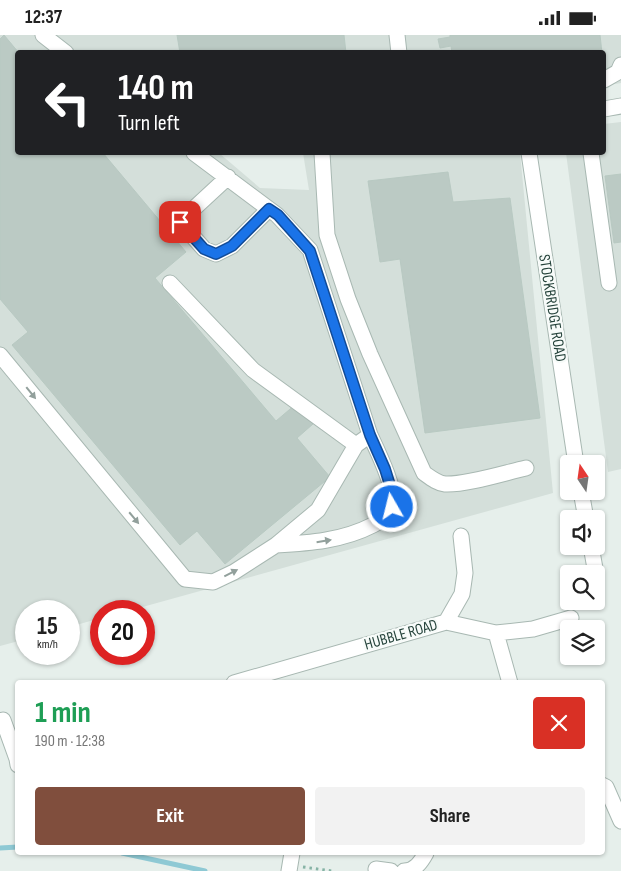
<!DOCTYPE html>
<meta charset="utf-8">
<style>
body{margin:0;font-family:"Sofia Sans Condensed",sans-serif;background:#f2f2f2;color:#222;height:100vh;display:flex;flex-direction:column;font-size:19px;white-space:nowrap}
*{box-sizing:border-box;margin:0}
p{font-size:16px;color:#767676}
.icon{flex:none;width:28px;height:28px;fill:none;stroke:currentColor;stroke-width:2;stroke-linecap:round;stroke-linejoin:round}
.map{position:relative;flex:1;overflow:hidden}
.side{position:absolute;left:15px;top:645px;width:590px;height:175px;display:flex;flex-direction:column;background:#fff;border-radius:5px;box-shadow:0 1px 4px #0004}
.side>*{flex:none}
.guide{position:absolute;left:15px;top:15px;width:591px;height:105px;border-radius:5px;box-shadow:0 1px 4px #0004;background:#202124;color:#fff;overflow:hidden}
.needle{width:32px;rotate:347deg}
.fabs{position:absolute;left:560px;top:420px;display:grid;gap:10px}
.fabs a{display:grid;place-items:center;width:45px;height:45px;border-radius:5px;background:#fff;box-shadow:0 1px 4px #0004;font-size:25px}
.speed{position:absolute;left:15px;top:565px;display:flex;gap:10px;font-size:25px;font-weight:700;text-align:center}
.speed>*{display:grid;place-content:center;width:65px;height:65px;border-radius:50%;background:#fff;box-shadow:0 1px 4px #0004;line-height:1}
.speed small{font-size:12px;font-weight:400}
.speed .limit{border:8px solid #d22;background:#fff;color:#111}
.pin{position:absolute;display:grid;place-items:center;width:42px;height:42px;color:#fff;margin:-21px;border-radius:10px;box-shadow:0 2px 8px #0006}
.me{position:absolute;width:55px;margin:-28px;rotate:352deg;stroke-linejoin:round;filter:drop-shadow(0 0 4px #0008)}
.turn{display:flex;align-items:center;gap:18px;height:105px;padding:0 20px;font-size:22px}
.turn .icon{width:65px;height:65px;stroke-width:2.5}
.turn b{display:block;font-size:35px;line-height:42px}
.round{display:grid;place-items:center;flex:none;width:52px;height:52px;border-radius:5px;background:#f2f2f2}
.head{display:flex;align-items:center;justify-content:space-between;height:85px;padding:0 20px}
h1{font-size:30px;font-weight:700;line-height:38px;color:#1e9e55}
.action{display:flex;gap:10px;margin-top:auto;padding:10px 20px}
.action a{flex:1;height:58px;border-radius:5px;background:#804e3d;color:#fff;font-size:20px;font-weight:700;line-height:58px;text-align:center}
.action a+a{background:#f2f2f2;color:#222}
.status{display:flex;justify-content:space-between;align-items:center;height:35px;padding:0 25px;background:#fff;direction:ltr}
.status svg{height:14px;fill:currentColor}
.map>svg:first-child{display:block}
.built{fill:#d4dfda}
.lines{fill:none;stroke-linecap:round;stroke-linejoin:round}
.stream{stroke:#8ec9d4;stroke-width:5}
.building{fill:#bbcac4;stroke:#b8c9c2}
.minor-casing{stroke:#a8b8b2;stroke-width:17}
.path{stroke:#86b3a5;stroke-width:3;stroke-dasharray:2.5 4;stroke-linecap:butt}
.minor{stroke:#fff;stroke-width:15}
.oneway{fill:#92a09c}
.route-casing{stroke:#114b97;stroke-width:12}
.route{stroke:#1a73e8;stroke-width:9}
.labels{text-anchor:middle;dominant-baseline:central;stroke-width:4.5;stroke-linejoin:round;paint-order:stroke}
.street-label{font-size:16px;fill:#24423a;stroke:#f7fbf9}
</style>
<div class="status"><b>12:37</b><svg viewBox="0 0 49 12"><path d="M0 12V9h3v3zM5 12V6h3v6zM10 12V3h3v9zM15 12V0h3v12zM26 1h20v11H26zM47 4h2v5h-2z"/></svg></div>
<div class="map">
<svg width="621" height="836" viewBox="0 0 621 836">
<rect width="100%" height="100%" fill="#e6efeb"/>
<path class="built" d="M0,0H621V48L604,51V18H18V118H219L260,153L309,155L303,118H520L553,458L128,576H101V583L69,592V576H26V604L0,611Z
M621,87V434L608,437L566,118H604V89Z"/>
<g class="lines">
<path class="stream" d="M0,813L18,812
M122,818L205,836"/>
</g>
<path class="building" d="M4,0L19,18H18V118H103L186,217L155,243L276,386L296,369L313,389L297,403L330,442L225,529L197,496L180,510L12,310L28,297L0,264V4Z
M177,0H344L346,18H180Z
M450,0H600L602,18H452L451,11L440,13L438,4L450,2Z
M448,137L453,167L510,163L540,383L425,398L400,224L380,227L368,146Z
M621,139V207L614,208L605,141Z"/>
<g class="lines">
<g class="minor-casing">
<path id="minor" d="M43,0L66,18
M397,0L399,18
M604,45L618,37L621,30
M604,74L621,71
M322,118L327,200L348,264L370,319L424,438C431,443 437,448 445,449C466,450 504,438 526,433
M529,118L576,429
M591,118L609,248
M180,187L204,214L216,219L232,211L269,174
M175,191L228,142
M170,248L253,335L356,410L370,400L310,215L277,180L194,118
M0,320L185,544L213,547L234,537L276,510L318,475L356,410
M581,456L586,484
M276,510C309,508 342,506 373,490C381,486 389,482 392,472C398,457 377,415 370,400
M591,511L596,539
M446,587L462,559L465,538L461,501
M496,598L510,648
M234,648L446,587L496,598L533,594L571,583
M3,685L17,724L18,730
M602,750L606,752L621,786
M376,834L391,836
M289,836L292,818
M404,836C415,836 421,827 426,818"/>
</g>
<path class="path" d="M303,832L332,836"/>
<use href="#minor" class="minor"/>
</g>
<defs><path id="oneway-solid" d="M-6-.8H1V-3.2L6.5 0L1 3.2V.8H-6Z" transform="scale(1.25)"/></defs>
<g class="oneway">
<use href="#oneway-solid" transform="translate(31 358) rotate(51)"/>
<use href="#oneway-solid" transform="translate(134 483) rotate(50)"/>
<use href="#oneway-solid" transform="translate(324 506) rotate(-9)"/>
<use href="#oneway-solid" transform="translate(231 538) rotate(-27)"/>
</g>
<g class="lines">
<g class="route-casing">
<path id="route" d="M180,187L204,214L216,219L232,211L269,174L278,180L310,216L370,400L385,434L393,460L392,472"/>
</g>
<use href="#route" class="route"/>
</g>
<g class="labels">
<g class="street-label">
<text transform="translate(552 273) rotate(81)">STOCKBRIDGE ROAD</text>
<text transform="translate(401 600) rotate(-16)">HUBBLE ROAD</text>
</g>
</g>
</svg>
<div class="fabs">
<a><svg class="needle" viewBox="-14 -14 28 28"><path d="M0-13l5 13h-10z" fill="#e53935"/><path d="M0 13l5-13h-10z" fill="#767676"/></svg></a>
<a><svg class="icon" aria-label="sound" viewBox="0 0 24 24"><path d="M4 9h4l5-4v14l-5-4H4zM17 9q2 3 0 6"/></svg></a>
<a><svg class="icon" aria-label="search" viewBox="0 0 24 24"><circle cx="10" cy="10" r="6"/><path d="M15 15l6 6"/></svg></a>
<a><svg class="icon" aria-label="layers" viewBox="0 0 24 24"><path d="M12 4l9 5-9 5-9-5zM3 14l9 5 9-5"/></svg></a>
</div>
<div class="speed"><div>15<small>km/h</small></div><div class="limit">20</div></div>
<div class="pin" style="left:180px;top:187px;background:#d93025"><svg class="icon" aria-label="arrive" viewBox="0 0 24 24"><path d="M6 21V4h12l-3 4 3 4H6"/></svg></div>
<svg class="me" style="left:392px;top:472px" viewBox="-20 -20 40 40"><circle r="17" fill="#1a73e8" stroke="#fff" stroke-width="3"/><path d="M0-11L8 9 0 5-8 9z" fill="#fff"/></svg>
<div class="guide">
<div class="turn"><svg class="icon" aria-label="left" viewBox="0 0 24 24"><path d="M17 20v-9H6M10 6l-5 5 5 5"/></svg><div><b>140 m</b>Turn left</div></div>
</div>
<section class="side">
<div class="head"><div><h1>1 min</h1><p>190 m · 12:38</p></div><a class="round" style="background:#d93025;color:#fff"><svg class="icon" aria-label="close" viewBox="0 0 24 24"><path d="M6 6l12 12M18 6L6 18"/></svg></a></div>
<div class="action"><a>Exit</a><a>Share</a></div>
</section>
</div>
